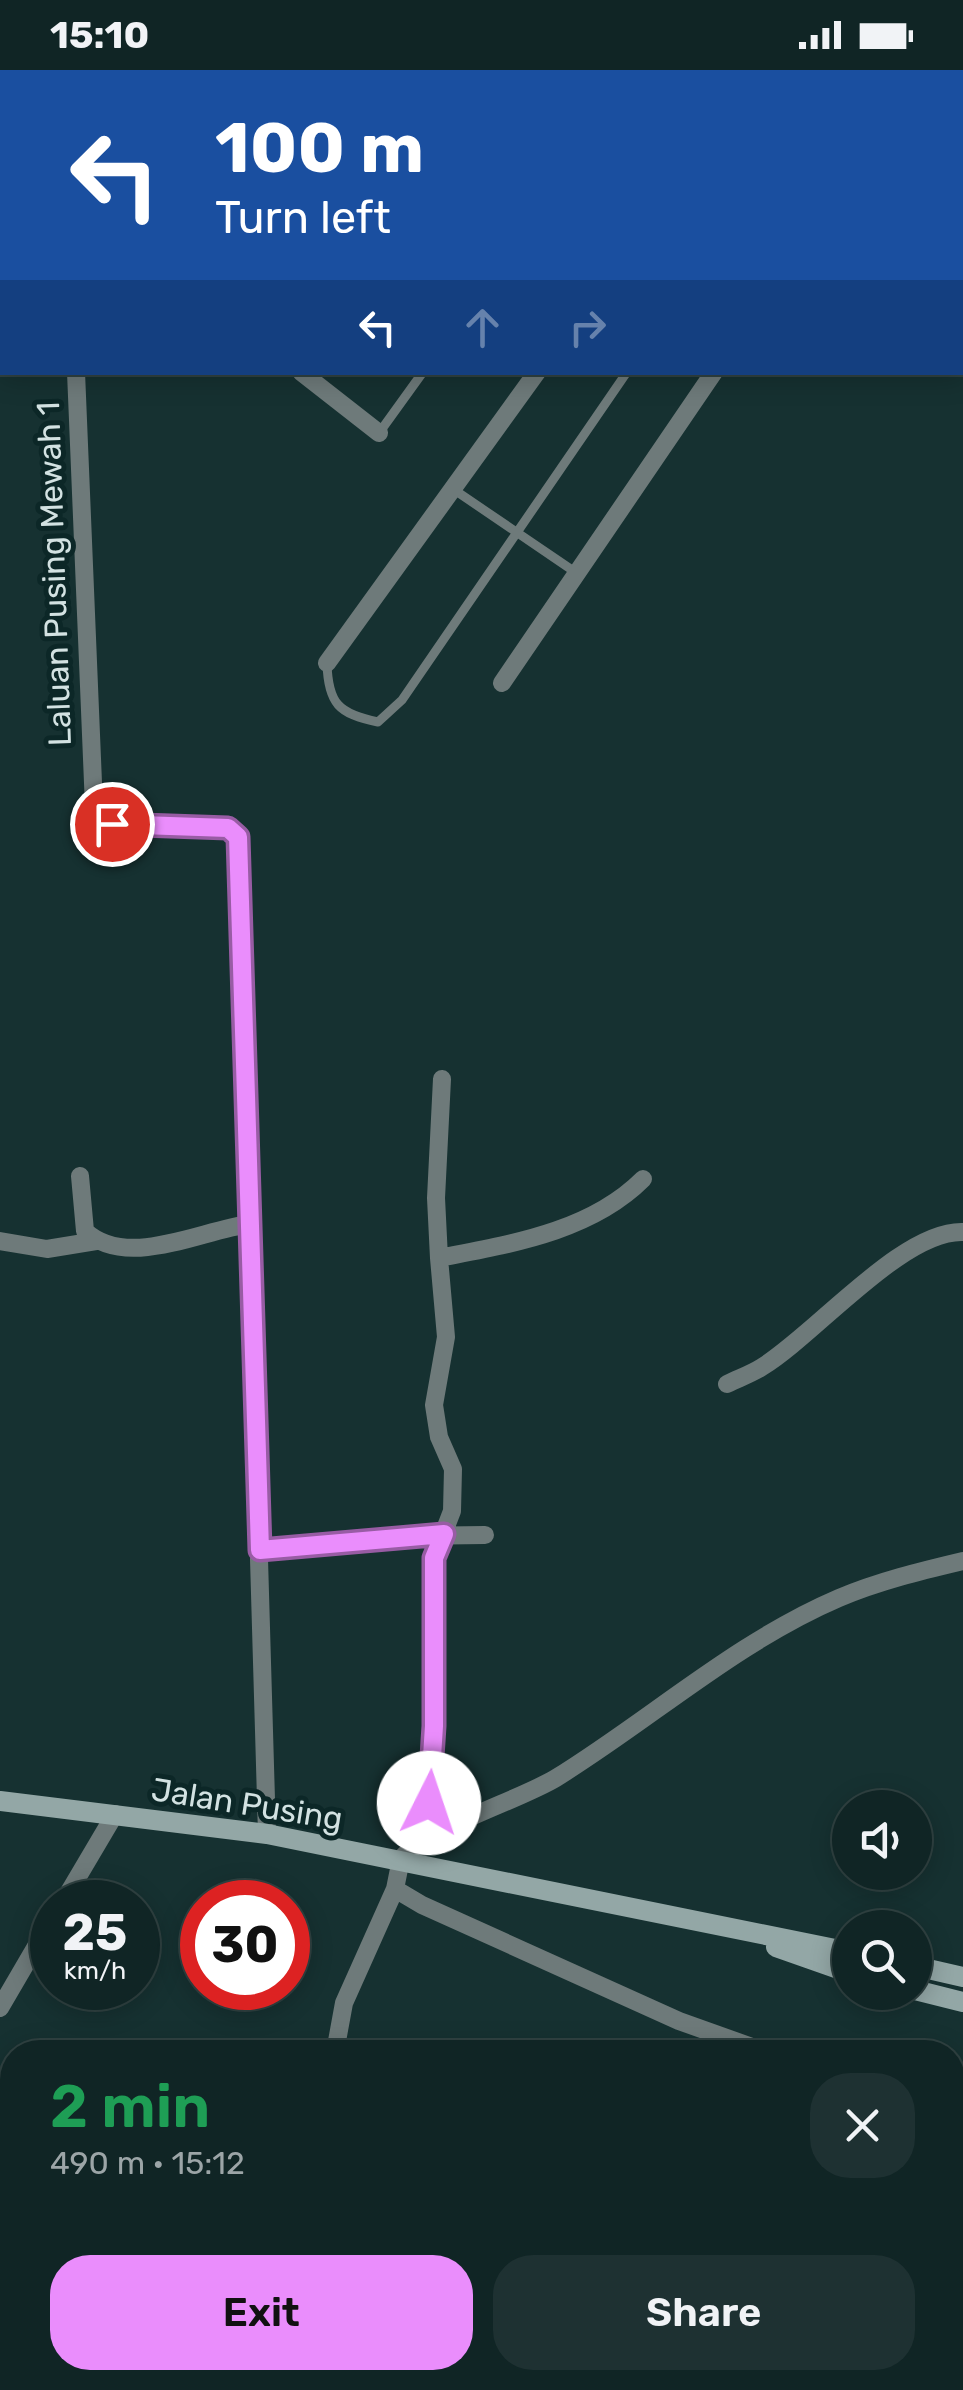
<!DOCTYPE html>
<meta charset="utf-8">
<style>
body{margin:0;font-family:Rubik,sans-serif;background:#1e3132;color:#f1f3f6;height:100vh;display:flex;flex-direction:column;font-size:38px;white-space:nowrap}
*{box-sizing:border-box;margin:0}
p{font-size:32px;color:#9ca5a7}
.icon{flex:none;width:55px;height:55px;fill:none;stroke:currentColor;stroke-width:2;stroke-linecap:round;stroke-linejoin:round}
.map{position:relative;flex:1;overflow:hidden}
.sheet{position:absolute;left:0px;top:1970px;width:965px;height:350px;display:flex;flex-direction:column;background:#102525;border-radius:40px 40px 0 0;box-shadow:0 5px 25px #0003,0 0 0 2px #304242}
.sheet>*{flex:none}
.hud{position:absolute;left:0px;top:0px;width:965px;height:305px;box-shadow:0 5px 25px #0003,0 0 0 2px #304242;background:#1a4fa0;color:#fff;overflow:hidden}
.fabs{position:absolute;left:832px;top:1720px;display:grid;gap:20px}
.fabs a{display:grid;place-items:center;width:100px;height:100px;border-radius:50%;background:#102525;box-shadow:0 5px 25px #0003,0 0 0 2px #304242;font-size:50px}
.speed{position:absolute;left:30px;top:1810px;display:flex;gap:20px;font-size:50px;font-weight:700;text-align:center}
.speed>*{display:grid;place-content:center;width:130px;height:130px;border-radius:50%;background:#102525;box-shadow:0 5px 25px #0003,0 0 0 2px #304242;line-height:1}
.speed small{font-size:25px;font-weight:400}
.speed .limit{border:15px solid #d22;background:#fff;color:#111}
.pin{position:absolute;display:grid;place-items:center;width:85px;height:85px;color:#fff;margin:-42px;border:5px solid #fff;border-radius:50%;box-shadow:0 2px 10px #0007}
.me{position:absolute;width:110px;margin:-55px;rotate:4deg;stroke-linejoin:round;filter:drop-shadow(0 0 8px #0008)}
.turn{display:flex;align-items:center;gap:35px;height:210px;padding:0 50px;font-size:45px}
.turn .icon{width:130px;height:130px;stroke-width:2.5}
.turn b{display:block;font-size:70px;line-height:85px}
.lanes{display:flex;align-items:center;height:95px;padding:0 50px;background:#0003;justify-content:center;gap:50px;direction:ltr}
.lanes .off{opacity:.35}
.round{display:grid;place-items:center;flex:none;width:105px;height:105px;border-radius:40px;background:#1e3132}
.headline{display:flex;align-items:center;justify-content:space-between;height:170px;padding:0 50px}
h1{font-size:60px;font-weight:600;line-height:75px;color:#1e9e55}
.action{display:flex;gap:20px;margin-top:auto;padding:20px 50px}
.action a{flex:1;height:115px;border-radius:40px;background:#ea8dfc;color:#111;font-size:40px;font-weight:600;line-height:115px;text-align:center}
.action a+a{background:#1e3132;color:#f1f3f6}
.status{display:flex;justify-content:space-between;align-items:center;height:70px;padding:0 50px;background:#102525;direction:ltr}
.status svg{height:28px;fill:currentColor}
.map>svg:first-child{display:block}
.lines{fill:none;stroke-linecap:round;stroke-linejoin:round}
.service{stroke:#6e7a7a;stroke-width:9}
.minor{stroke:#6e7a7a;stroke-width:18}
.secondary{stroke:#93a7a6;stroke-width:20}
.route-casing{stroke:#985ca4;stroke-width:25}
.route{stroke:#ea8dfc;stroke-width:18}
.labels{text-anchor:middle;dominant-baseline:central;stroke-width:10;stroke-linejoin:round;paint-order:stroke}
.street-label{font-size:32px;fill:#d3e2e2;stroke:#0c2727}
</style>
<div class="status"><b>15:10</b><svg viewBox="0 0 49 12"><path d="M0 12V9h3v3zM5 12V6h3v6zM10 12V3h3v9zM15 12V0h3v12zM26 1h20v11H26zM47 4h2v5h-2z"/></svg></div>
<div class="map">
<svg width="963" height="2320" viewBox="0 0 963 2320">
<rect width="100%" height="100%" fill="#163131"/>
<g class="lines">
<path class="service" d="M38,2L39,0
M294,2L295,0
M379,363L423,302
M453,419L578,504
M327,593C328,634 339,644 378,652L402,630L627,302
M864,2308L865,2320"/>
<path class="minor" d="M140,0L143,2
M454,0L458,2
M191,2L193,0
M396,2L397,0
M0,81L2,83
M76,302L94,737L112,754L228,758L238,767L267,1764
M301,302L379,363
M327,593L537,302
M502,613L714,302
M80,1106L85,1161C127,1200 201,1160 250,1154
M0,1171L47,1179L96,1171
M439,1188L436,1128L442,1009
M727,1314C739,1308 751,1304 762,1297C816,1264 902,1160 963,1162
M259,1480L407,1466L485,1465
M427,1772L434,1656V1488L452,1441L453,1399L439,1367L434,1335L446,1267L439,1188C510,1174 590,1162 643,1109
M63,1832L115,1744
M0,1938L52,1849
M335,1982L344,1933L395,1819
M766,1982L679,1951L422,1835L395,1819L401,1789C423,1760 520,1730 556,1708C650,1650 736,1572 839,1528C879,1511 921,1501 963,1491
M781,2308V2320
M941,2308V2320
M323,2320L326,2308"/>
<path class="secondary" d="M0,1731L267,1764L850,1882
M776,1877L850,1903
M915,1896L963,1907
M915,1920L963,1932"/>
</g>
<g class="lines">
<g class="route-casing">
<path id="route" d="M112,754L228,758L238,767L260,1480L444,1464L434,1488V1656L429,1733"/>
</g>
<use href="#route" class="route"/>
</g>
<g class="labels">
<g class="street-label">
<text transform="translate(54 504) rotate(-92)">Laluan Pusing Mewah 1</text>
<text transform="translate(247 1734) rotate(9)">Jalan Pusing</text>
</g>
</g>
</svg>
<div class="fabs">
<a><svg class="icon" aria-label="sound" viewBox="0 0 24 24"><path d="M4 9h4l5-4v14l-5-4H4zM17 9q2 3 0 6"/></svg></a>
<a><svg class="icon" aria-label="search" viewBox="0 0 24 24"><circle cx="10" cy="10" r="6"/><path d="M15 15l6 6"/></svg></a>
</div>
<div class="speed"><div>25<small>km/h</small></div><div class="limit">30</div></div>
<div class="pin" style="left:112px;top:754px;background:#d93025"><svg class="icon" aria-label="arrive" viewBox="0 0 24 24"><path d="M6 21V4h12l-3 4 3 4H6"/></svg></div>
<svg class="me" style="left:429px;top:1733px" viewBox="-20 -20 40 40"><circle r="19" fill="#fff"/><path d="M0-13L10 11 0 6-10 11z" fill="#ea8dfc"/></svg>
<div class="hud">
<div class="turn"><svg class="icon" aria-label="left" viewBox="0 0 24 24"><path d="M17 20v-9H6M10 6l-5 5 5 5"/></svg><div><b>100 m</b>Turn left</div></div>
<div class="lanes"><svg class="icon" aria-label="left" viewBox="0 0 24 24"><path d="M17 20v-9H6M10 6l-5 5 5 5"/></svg><svg class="icon off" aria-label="ahead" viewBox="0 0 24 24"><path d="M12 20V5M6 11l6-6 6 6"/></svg><svg class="icon off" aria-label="right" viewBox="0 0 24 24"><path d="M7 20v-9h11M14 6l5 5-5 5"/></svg></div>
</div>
<section class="sheet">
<div class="headline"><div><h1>2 min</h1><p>490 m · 15:12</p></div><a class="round"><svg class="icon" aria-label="close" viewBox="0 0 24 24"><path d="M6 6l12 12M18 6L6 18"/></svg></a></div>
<div class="action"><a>Exit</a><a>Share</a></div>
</section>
</div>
